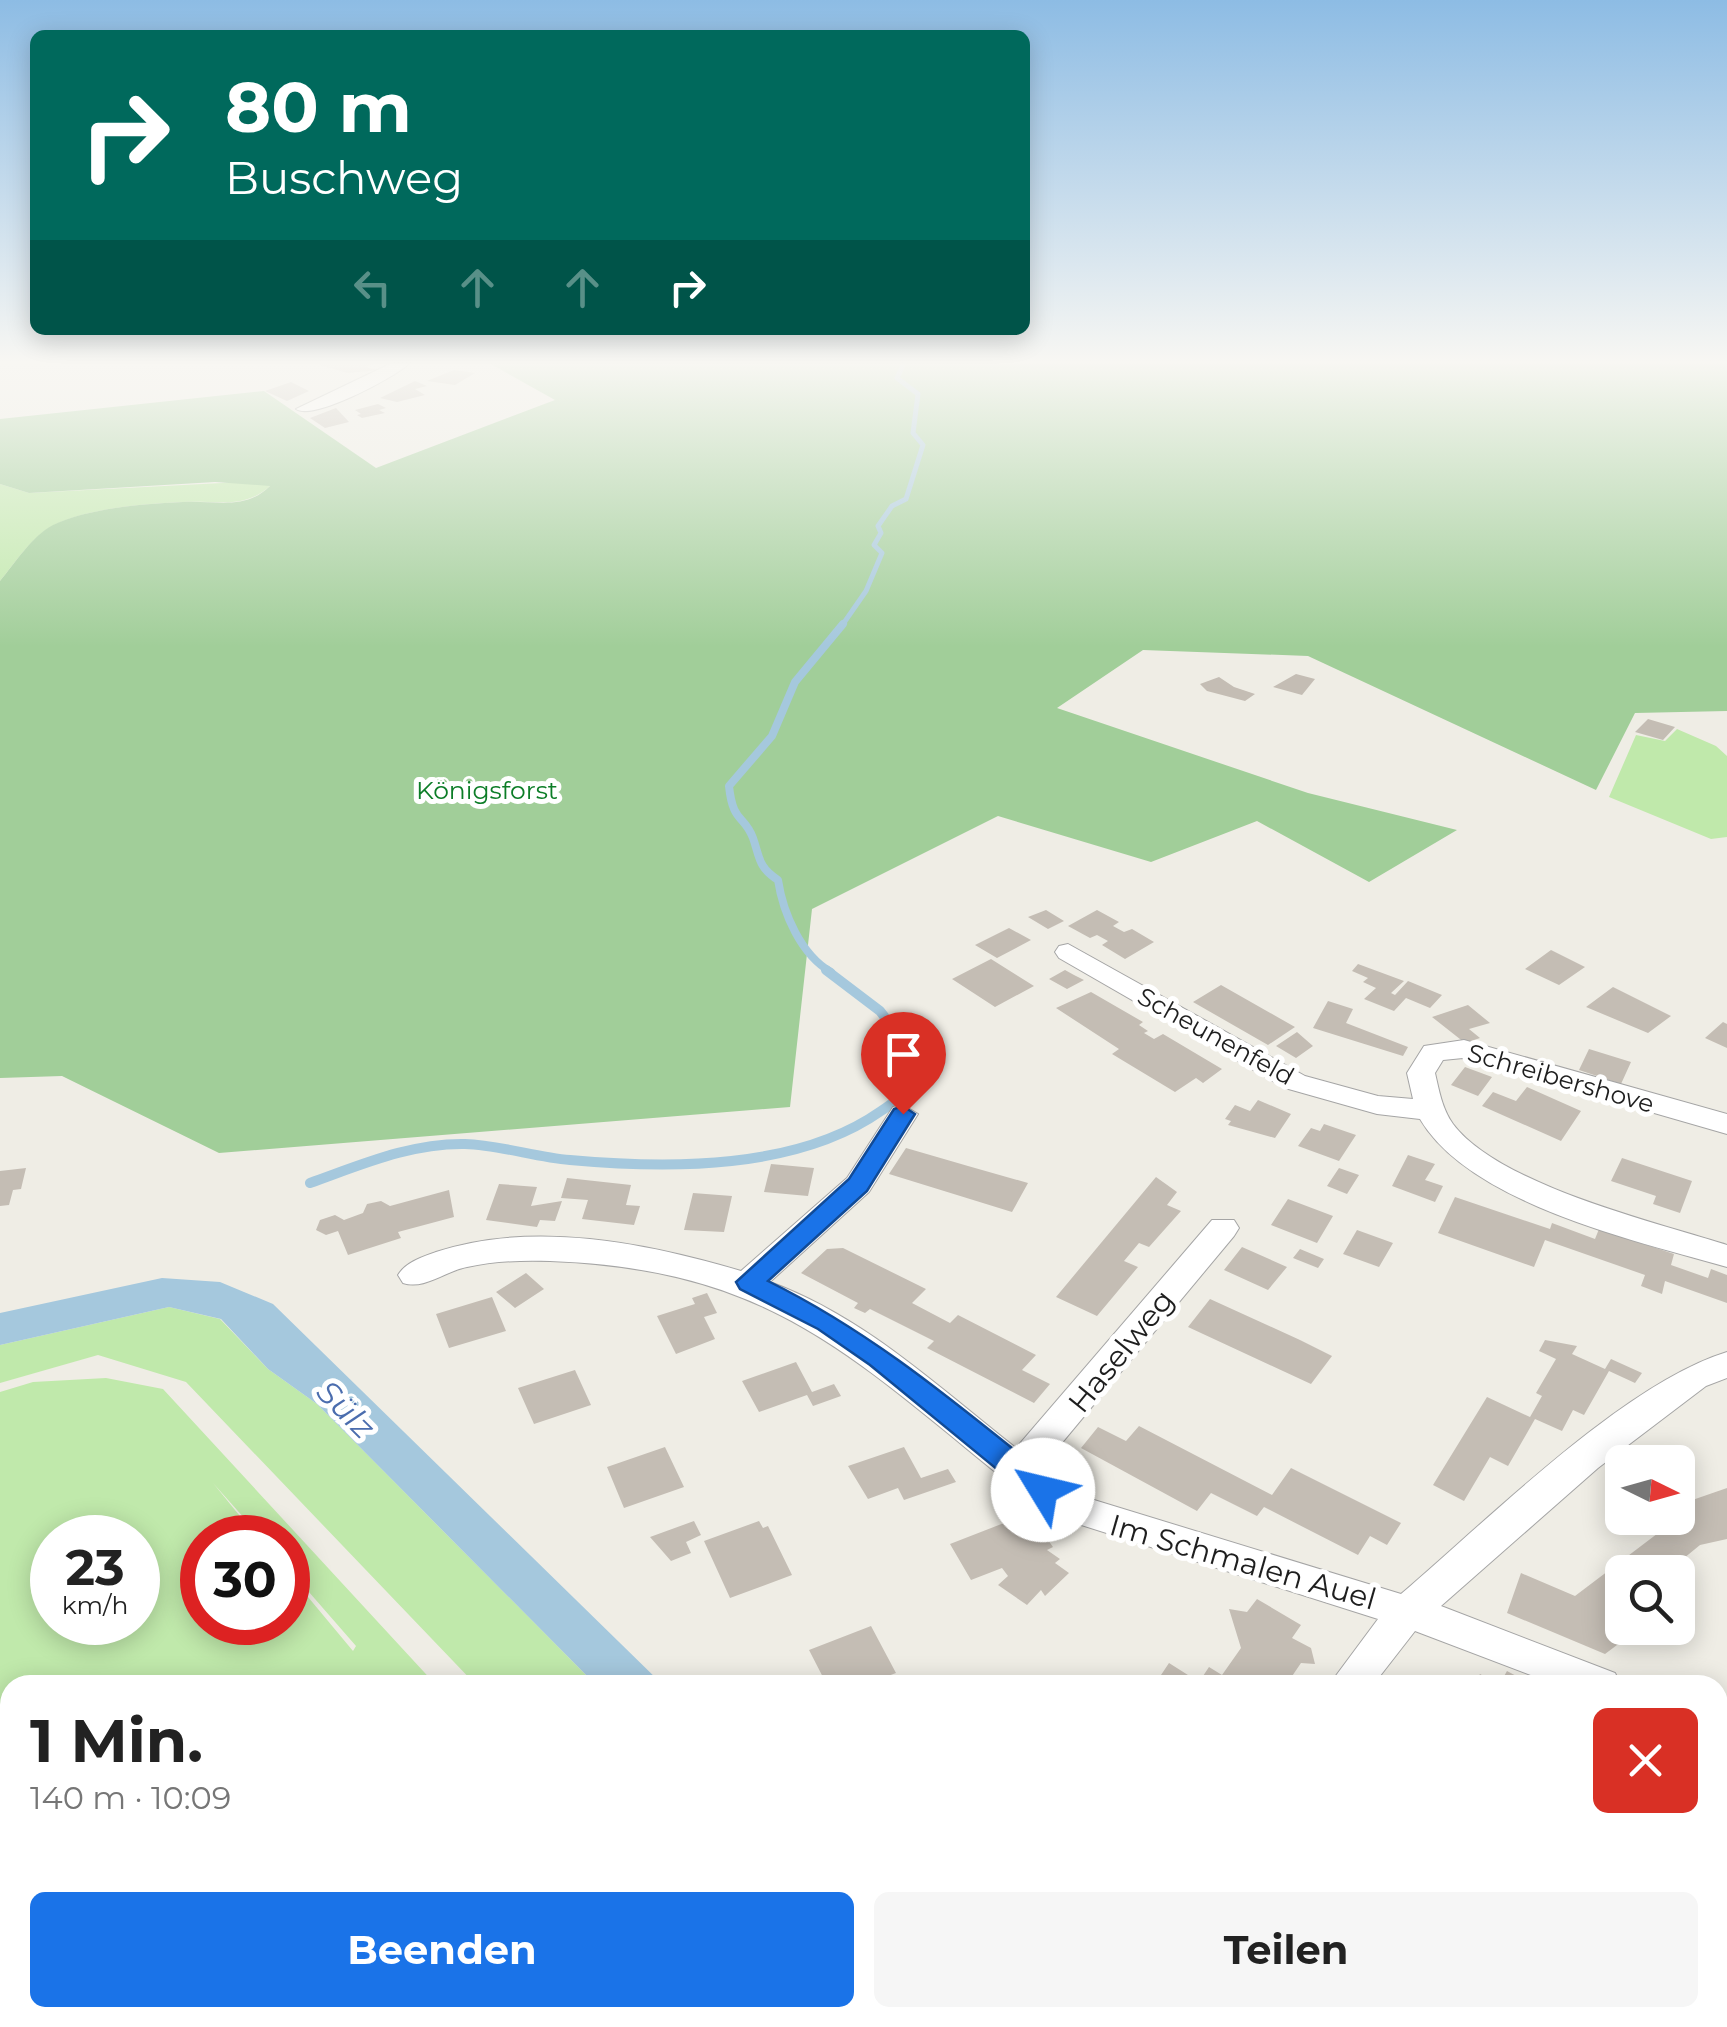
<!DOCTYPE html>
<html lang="de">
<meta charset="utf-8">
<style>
body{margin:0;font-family:Montserrat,sans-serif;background:#f6f6f6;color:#222;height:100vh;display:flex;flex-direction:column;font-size:38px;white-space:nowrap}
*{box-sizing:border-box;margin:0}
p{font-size:32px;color:#767676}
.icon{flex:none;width:55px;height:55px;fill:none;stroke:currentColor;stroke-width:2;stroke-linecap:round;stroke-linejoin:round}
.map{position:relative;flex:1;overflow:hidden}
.drawer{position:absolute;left:0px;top:1675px;width:1728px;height:352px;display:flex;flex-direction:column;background:#fff;border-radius:30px 30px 0 0;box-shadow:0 5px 25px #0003}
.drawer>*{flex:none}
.guide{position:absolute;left:30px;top:30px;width:1000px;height:305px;border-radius:15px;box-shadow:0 5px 25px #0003;background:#00695c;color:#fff;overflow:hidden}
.needle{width:65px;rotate:95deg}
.tools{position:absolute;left:1605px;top:1445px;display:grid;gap:20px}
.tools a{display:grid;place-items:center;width:90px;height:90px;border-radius:15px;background:#fff;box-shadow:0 5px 25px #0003;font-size:50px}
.speed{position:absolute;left:30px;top:1515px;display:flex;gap:20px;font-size:50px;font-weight:700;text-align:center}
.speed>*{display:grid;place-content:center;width:130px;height:130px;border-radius:50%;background:#fff;box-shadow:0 5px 25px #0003;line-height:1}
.speed small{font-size:25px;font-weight:400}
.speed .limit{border:15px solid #d22;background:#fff;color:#111}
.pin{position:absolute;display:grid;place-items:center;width:85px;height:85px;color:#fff;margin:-102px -42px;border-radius:50% 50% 50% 0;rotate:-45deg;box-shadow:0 0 10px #0007}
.pin .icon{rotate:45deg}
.me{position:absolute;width:110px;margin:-55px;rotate:306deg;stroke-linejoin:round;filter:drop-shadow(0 0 8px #0008)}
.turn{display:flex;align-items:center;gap:35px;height:210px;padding:0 30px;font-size:45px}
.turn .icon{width:130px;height:130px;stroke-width:2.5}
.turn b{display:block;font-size:70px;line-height:85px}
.lanes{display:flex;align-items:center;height:95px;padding:0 30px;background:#0003;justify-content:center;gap:50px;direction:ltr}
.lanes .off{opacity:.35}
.round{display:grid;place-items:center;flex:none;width:105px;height:105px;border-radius:15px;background:#f6f6f6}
.summary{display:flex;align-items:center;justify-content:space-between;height:170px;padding:0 30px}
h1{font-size:60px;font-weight:700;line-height:75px}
.action{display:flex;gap:20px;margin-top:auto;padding:20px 30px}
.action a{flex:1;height:115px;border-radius:15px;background:#1a73e8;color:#fff;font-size:40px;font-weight:700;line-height:115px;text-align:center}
.action a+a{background:#f6f6f6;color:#222}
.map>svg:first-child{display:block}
.grass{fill:#c0e9ab;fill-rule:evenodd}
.forest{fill:#a1ce99}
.water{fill:#a5c8dd}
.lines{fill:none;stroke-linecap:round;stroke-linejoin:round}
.stream-far2{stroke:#a5c8dd;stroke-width:5}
.stream-far1{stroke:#a5c8dd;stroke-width:8}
.stream{stroke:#a5c8dd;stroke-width:10}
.building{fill:#c4bdb4}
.minor-casing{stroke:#a5a5a5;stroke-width:2}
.secondary-casing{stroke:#587505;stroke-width:2}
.minor{fill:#fff;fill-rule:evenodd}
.secondary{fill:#ecf9b9;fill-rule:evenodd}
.route{fill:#1a73e8;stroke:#114b97;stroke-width:2.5}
.labels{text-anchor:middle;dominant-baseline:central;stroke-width:10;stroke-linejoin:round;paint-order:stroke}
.park-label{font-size:25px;fill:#0c7d27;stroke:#fff}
.street-label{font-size:25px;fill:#1e1e1e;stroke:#fff}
.near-street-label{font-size:30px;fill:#1e1e1e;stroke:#fff}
.near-water-label{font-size:32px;font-style:italic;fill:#4b6dae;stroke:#fff}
</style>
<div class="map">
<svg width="1727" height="2027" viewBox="0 0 1727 2027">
<rect width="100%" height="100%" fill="#efede5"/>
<path class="grass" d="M259,481L271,485C245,510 216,500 183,502C144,504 89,508 54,525C32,536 15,563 0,581V484L29,493Z
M1677,729L1716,746L1727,756V837L1711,839L1609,797L1636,735L1665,741Z
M169,1307L220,1319L268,1369L317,1404L596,1685H476L186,1382L98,1355L0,1383V1345Z
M106,1378L163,1389L436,1685H10V2018H760L769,2027H0V1392L33,1382ZM213,1483L261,1537L288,1538V1568L356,1646L353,1651L288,1573V1622H202V1538L257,1537ZM52,1538H138V1622H52Z
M798,2018H927L936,2027H808Z"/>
<path class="forest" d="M489,363H1727V711L1635,713L1596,790L1308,656L1143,650L1057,708L1308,793L1457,830L1369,882L1257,821L1151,862L998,816L812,909L790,1107L219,1153L62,1076L0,1078V581C15,563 32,536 53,525C89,508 143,504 183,502C215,500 245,511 270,486L215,482L29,493L0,484V419L264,391L376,468L555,400Z"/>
<path class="water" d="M162,1278L220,1282L273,1304L663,1685H596L317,1404L268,1369L221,1319L169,1307L0,1345V1313Z"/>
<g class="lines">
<path class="stream-far2" d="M841,627L866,591L882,553L874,545L881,533L878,526L892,506L906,499L923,445L913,433L918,394L897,378L904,363"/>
<path class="stream-far1" d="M831,972C801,955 783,913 778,880C758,867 760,858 753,838C744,814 733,824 729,786L772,736L795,682L843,624"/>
<path class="stream" d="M310,1183C361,1165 410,1143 465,1144C500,1145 535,1157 570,1160C670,1169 797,1170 881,1111C891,1104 904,1097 909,1085C913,1077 912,1064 914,1055L880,1011L826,970"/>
</g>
<path class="building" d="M326,363H375L366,367L378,370L348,373L319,365Z
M454,370L475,373L455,385L427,381Z
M415,381L427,386L415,389L425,395L397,402L380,398Z
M291,382L309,391L287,401L265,391Z
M378,404L386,408L379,410L385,413L362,418L357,415L361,414L355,410Z
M336,408L349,422L325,428L310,418Z
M1296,674L1315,679L1302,695L1273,687Z
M1219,677L1234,687L1255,694L1245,701L1207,691L1200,684Z
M1648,719L1675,727L1663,740L1635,732Z
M1046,910L1064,921L1048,929L1028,917Z
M1097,910L1119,922L1113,926L1124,932L1132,929L1154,942L1125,959L1102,945L1108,941L1097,935L1090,938L1068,926Z
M1009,928L1031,940L997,958L975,945Z
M1551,950L1585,967L1559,985L1525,969Z
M991,959L1034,986L995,1007L952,979Z
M1358,964L1404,981L1391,993L1395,995L1408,981L1442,995L1430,1008L1406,998L1394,1011L1364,999L1376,988L1363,982L1368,978L1352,971Z
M1065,970L1074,975L1084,980L1067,989L1049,979Z
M1221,985L1295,1027L1268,1045L1193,1002Z
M1613,987L1671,1016L1648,1033L1586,1007Z
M1091,992L1143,1022L1139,1025L1148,1031L1144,1033L1154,1039L1163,1034L1222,1069L1203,1083L1196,1078L1175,1092L1112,1054L1119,1049L1056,1008Z
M1328,1001L1353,1009L1346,1023L1408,1047L1403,1056L1313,1028Z
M1468,1005L1490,1023L1469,1029L1480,1038L1465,1043L1432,1017Z
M1723,1022L1727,1024V1048L1705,1038Z
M1297,1032L1313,1046L1296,1058L1276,1046Z
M1589,1049L1631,1062L1621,1084L1579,1070Z
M1465,1067L1492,1077L1478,1096L1451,1085Z
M1527,1087L1581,1111L1561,1141L1482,1106L1493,1092L1516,1101Z
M1258,1100L1291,1114L1275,1138L1228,1125L1231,1121L1225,1119L1235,1105L1250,1111Z
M1324,1124L1356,1135L1339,1161L1298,1146L1311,1128L1320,1131Z
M906,1148L968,1166L1028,1183L1012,1212L889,1174Z
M1408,1155L1435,1164L1425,1180L1443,1186L1435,1202L1392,1186Z
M1622,1158L1692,1181L1680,1213L1653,1204L1656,1196L1611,1181Z
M771,1164L814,1168L808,1196L764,1192Z
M26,1168L21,1189L13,1190L9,1205L0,1206V1171Z
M1339,1168L1359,1175L1347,1194L1327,1186Z
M1156,1177L1177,1192L1167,1205L1181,1211L1149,1247L1139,1243L1124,1261L1138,1267L1097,1316L1056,1297Z
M567,1178L631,1185L626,1205L640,1206L634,1225L582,1219L588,1200L561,1198Z
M499,1184L537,1187L531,1206L562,1201L555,1221L540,1220L537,1227L486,1220Z
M449,1190L454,1217L398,1232L401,1238L348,1255L338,1231L326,1235L316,1230L320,1220L335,1215L344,1220L363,1213L367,1204L381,1201L390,1206Z
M693,1193L732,1196L724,1232L684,1230Z
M1455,1197L1550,1229L1552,1223L1595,1239L1599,1229L1674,1254L1671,1265L1708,1278L1711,1269L1727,1275V1303L1665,1281L1662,1294L1641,1286L1645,1275L1545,1240L1534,1267L1438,1233Z
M1288,1199L1333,1216L1317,1243L1271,1225Z
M1357,1230L1393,1243L1379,1267L1343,1254Z
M1242,1247L1287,1267L1268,1290L1224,1270Z
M843,1248L926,1289L912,1303L950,1323L958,1315L1036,1355L1022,1370L1050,1384L1034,1403L927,1348L934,1341L870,1309L865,1313L854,1308L858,1303L801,1273L827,1249Z
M1300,1249L1324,1259L1318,1268L1293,1258Z
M526,1273L544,1289L515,1308L496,1292Z
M707,1293L717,1313L704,1317L715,1339L676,1354L657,1316L695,1304L692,1298Z
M492,1297L506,1331L449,1348L436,1314Z
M1210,1299L1300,1340L1332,1356L1311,1384L1188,1327Z
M1545,1340L1577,1346L1572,1354L1605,1369L1611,1359L1642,1373L1635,1383L1609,1371L1584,1415L1573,1410L1562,1431L1535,1419L1508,1466L1490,1457L1464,1501L1433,1485L1487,1397L1530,1417L1542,1396L1536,1393L1556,1359L1539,1351Z
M796,1362L812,1392L834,1384L841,1396L813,1406L807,1395L759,1412L742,1381Z
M575,1370L591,1405L534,1424L518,1388Z
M1139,1426L1272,1495L1291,1468L1401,1523L1387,1545L1370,1536L1358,1555L1264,1507L1257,1516L1211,1493L1197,1511L1081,1448L1098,1427L1126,1441Z
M665,1447L684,1487L624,1508L607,1467Z
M904,1447L921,1478L948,1469L956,1482L904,1500L898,1488L868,1499L848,1466Z
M1727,1488V1539L1700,1545L1678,1563L1695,1576L1678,1590V1572H1622V1628H1629L1621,1633L1625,1639L1605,1654L1507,1613L1521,1573L1575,1596L1678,1518V1505Z
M1022,1516L1041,1530L1053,1547L1047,1550L1060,1559L1055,1563L1069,1573L1045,1596L1041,1590L1027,1605L998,1585L1008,1576L1002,1568L971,1580L950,1544Z
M694,1521L701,1535L686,1542L691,1553L671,1561L650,1537Z
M759,1521L763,1528L768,1526L792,1575L730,1598L704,1541Z
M1257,1599L1301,1625L1292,1638L1311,1648L1315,1664L1301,1663L1286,1685H1167L1159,1678L1169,1663L1199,1682L1209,1667L1222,1675L1241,1648L1229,1609L1247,1612Z
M871,1626L896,1673L864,1685H827L809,1650Z
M1507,1671L1533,1685H1473L1480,1674L1499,1685Z
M1223,2018H1348L1354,2027H1215L1213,2023Z"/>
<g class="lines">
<g class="minor-casing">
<path id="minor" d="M392,363H410C394,378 313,421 296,409Z
M1068,944L1305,1076L1378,1096L1413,1099L1407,1073L1424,1046L1464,1040L1727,1114V1134L1463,1058L1443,1060L1435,1073C1439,1090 1442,1109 1453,1124C1499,1185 1655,1222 1727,1245V1267C1637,1241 1470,1204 1420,1119L1377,1114L1285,1088L1059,958L1055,952L1059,946Z
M903,1105L918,1114L869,1192L770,1282C865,1317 938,1387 1016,1448L1212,1220H1234L1239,1228L1234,1236L1041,1468L1081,1496L1401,1594C1487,1521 1623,1384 1727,1352V1378L1706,1386L1598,1468L1441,1606L1615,1673L1621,1685H1557L1415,1631L1373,1685H1329L1378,1619L1056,1517L1003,1483L999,1475C843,1348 763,1269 550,1261C522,1260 494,1261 467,1267C445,1271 425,1290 403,1283L398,1275C406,1262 422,1257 436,1252C533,1220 647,1243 741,1271L847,1178L893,1107Z
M1718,1725L1727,1728V1767L1718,1763Z
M1368,2018H1419L1423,2027H1372Z"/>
</g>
<g class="secondary-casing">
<path id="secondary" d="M1727,1791V1860L1718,1863V1795Z
M1578,2018H1646L1642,2027H1574Z"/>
</g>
<use href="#minor" class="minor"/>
<use href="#secondary" class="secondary"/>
</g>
<linearGradient id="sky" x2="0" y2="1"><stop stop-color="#8dbce4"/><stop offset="0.56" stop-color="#f8f7f3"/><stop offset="1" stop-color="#f8f7f3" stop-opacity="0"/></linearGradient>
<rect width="1727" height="647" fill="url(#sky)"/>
<path class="route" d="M903,1106L915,1114L867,1191L768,1281C877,1335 959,1406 1053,1481L1058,1490L1053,1498L1043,1502L1032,1498L870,1365L818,1329L740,1289L736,1282L849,1179L894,1109Z"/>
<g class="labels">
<g class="park-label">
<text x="487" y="790">Königsforst</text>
</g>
<g class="street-label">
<text transform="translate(1216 1036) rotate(29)">Scheunenfeld</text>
<text transform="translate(1561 1078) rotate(16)">Schreibershove</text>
</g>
<g class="near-street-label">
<text transform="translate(1121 1351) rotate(-51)">Haselweg</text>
<text transform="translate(1243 1562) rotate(16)">Im Schmalen Auel</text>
</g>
<g class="near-water-label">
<text transform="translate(346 1409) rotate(45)">Sülz</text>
</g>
</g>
</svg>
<div class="tools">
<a><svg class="needle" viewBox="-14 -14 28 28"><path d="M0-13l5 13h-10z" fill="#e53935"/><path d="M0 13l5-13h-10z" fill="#767676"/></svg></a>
<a><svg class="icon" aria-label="search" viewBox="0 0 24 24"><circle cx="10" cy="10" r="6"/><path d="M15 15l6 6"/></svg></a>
</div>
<div class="speed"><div>23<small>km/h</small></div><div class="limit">30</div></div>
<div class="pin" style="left:903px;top:1114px;background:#d93025"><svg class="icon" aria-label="arrive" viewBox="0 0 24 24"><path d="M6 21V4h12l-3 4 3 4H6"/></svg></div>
<svg class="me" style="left:1043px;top:1490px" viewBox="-20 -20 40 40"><circle r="19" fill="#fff"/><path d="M0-13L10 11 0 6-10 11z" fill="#1a73e8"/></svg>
<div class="guide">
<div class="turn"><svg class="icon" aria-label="right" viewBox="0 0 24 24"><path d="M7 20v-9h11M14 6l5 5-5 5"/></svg><div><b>80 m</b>Buschweg</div></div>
<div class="lanes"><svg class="icon off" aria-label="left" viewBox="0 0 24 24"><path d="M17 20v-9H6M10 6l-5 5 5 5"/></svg><svg class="icon off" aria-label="ahead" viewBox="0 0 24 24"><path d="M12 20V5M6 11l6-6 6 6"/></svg><svg class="icon off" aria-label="ahead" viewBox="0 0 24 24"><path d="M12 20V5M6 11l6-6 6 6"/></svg><svg class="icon" aria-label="right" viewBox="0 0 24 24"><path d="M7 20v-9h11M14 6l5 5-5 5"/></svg></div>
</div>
<section class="drawer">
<div class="summary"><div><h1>1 Min.</h1><p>140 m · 10:09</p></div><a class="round" style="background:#d93025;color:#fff"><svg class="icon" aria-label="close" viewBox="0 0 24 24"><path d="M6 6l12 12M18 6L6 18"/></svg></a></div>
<div class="action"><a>Beenden</a><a>Teilen</a></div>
</section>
</div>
